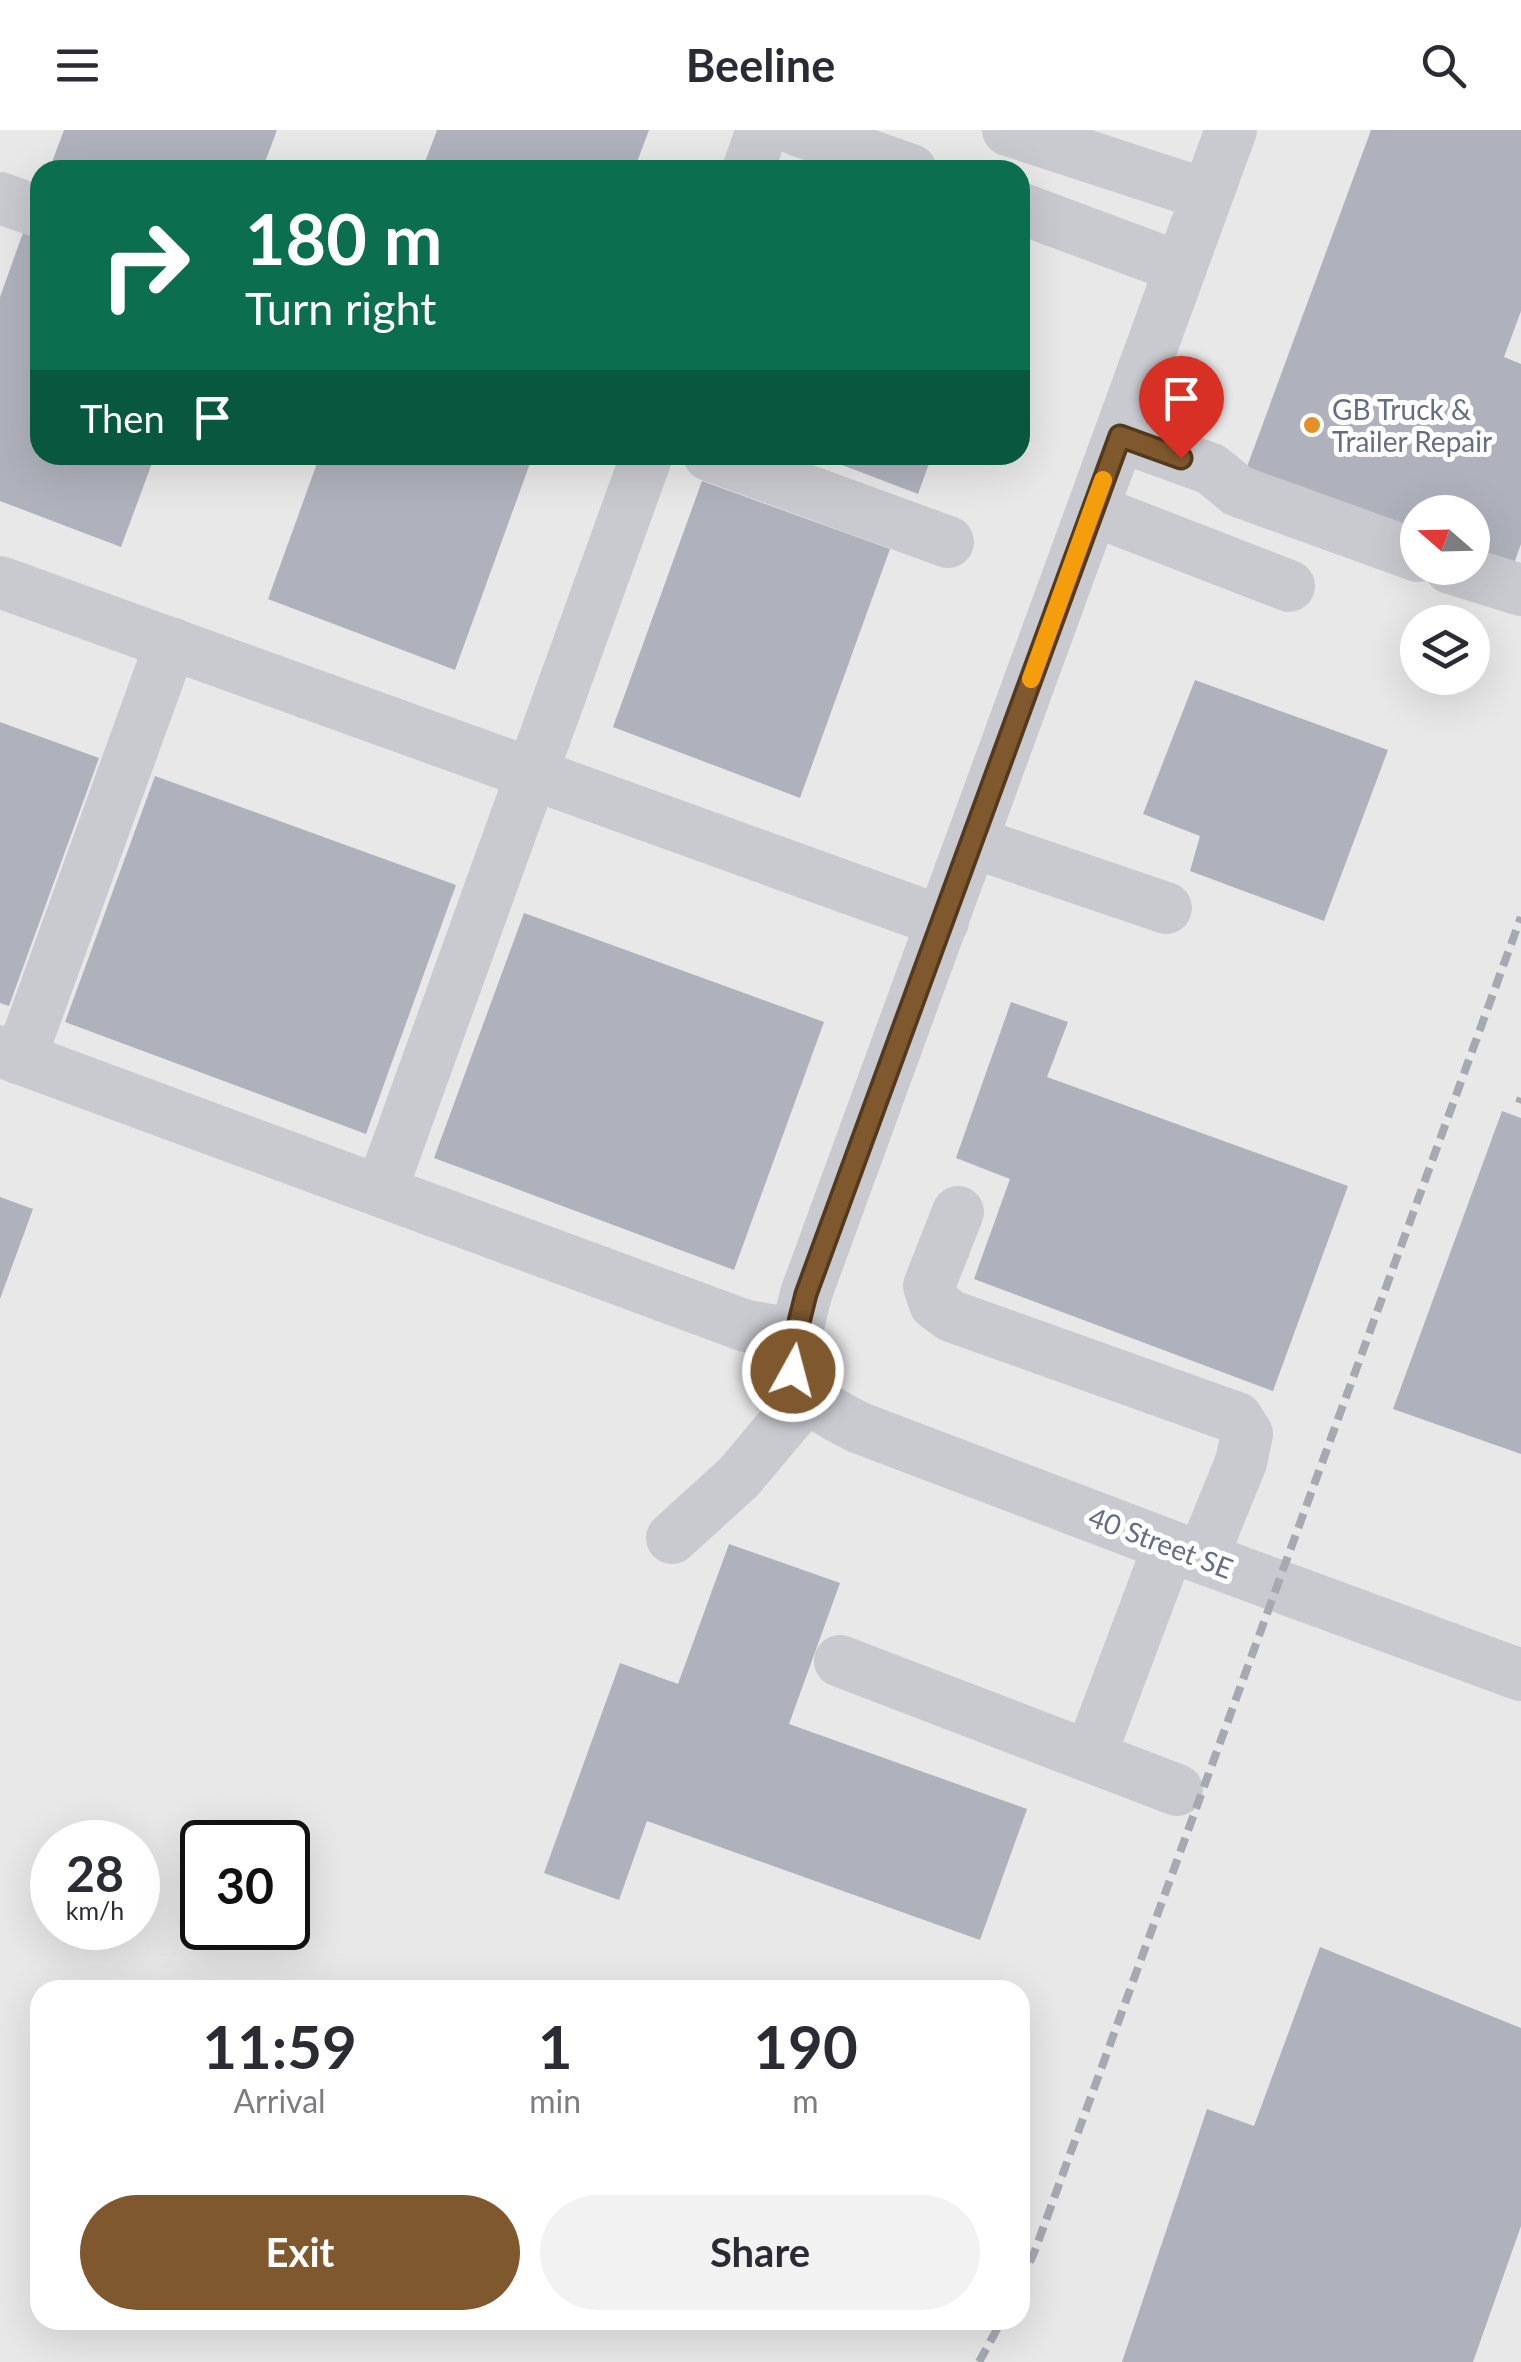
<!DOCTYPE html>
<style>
body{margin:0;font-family:Lato,sans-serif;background:#f2f2f3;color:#2b2b33;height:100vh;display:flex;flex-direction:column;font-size:38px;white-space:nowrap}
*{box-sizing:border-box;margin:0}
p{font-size:32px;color:#7c7c81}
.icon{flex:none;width:55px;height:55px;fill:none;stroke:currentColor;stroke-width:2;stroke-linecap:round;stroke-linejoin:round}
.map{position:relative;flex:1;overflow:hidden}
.panel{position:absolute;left:30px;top:1850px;width:1000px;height:350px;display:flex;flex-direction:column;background:#fff;border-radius:30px;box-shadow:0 10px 40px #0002}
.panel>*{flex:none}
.guide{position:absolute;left:30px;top:30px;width:1000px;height:305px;border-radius:30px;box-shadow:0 10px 40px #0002;background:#0b6e4f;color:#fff;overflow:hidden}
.needle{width:65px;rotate:290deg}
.buttons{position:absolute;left:1400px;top:365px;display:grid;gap:20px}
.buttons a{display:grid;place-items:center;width:90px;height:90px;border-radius:50%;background:#fff;box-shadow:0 10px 40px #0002;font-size:50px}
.speed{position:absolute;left:30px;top:1690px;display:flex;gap:20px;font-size:50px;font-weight:700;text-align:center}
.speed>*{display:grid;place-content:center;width:130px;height:130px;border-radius:50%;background:#fff;box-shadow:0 10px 40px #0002;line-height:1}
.speed small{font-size:25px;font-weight:400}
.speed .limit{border:5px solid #111;border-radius:15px;background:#fff;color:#111}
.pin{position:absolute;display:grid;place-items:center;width:85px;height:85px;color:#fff;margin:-102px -42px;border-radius:50% 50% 50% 0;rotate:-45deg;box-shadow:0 0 10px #0007}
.pin .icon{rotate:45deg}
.me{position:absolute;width:110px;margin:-55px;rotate:7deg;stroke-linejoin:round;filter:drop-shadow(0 0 8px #0008)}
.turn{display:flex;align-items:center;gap:35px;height:210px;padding:0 50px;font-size:45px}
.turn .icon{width:130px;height:130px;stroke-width:2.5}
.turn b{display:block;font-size:70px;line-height:85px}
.then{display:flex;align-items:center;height:95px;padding:0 50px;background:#0003;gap:20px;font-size:38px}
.eta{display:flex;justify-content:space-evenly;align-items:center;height:170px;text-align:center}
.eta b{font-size:60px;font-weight:700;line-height:70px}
.cta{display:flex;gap:20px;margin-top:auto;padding:20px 50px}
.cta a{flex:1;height:115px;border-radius:60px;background:#7f582d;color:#fff;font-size:40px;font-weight:700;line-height:115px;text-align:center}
.cta a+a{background:#f2f2f3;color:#2b2b33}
header{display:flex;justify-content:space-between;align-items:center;height:130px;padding:0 50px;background:#fff;font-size:45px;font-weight:700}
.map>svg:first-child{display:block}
.built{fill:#e7e8e7;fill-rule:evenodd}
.building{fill:#afb2bc}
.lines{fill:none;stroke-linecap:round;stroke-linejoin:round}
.minor{stroke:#c9cacf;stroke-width:52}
.rail{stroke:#a6a9b1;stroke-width:8;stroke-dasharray:15 8;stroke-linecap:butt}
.route-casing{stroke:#53391d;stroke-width:25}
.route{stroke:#7f582d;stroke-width:18}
.slow{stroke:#f59e0b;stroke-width:18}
.poi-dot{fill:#e59025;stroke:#fff;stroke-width:4}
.labels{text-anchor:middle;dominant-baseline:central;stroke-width:10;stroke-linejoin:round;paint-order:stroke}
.poi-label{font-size:28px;fill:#656d85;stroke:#fff;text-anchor:start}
.street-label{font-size:28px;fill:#656d85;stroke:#fff}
</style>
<header><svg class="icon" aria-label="menu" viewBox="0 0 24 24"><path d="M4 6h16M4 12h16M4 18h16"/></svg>Beeline<svg class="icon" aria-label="search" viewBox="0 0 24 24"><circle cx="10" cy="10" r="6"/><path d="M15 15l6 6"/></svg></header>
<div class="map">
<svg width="1521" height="2232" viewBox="0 0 1521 2232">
<rect width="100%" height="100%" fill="#f6f7f4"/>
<path class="built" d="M0,0H1521V2232H0ZM40,40H1020V325H40ZM1418,382H1472V438H1418ZM1418,492H1472V548H1418ZM52,1712H138V1798H52ZM202,1712H288V1798H202ZM40,1860H1020V2190H40Z"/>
<path class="building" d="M64,0H277L262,40H49Z
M437,0H649L634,40H422Z
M1371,0H1521V181L1504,227L1521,234V414L1511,442L1472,428V382H1418V408L1244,345Z
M24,100L40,106V325H155L121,417L0,371V167Z
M320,325H533L455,540L268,469Z
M816,325H932L918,364Z
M702,351L890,419L800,668L613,597Z
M1195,550L1388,620L1324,791L1190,741L1200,706L1143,684Z
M0,592L99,628L9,876L0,873Z
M155,646L456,755L366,1004L65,892Z
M524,783L824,892L734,1140L434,1028Z
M1011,872L1068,892L1047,947L1348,1056L1273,1261L974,1149L1010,1049L956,1028Z
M1502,981L1521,988V1324L1393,1279Z
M0,1067L33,1079L0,1169Z
M729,1414L840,1453L789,1594L1027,1679L980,1810L647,1691L619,1770L544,1743L620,1533L678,1554Z
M1320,1817L1521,1898V2096L1473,2232H1122L1207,1979L1254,1996Z"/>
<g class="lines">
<path class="minor" d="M797,0L911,40
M1008,0L1207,65
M1231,0L806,1164C786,1242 784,1261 860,1298L1202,1428L1521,1545
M748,40L762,0
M0,68L40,82
M1020,78L1181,138
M1120,306L1211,339L1238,361L1418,426
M709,325L948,412
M1093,380L1289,456
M1450,438L1521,460
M0,452L943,792
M972,712L1166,778
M0,921L746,1196L796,1204
M20,929L171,513
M381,1061L647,325
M958,1082L929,1156L935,1174L951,1186L1237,1288L1247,1304L1241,1332L1202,1428
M672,1408L739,1347L807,1266
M840,1531L1177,1660
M1090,1626L1169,1416"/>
<path class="rail" d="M1519,973L1521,968
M1020,2153L1034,2123L1521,787
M979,2232L1002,2190"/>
</g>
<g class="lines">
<g class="route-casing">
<path id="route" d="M793,1241L796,1204L806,1164L1120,306L1181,328"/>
</g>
<use href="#route" class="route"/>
<path class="slow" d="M1031,549L1103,350"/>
</g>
<circle class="poi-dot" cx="1312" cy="295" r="10"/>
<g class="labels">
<g class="poi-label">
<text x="1332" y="279">GB Truck &amp;<tspan x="1332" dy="32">Trailer Repair</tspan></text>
</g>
<g class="street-label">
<text transform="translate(1161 1412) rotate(21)">40 Street SE</text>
</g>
</g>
</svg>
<div class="buttons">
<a><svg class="needle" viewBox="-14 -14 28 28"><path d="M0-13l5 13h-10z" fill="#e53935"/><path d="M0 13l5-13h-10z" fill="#7c7c81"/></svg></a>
<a><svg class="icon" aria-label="layers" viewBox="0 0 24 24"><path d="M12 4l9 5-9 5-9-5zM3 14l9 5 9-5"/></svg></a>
</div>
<div class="speed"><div>28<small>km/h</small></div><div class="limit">30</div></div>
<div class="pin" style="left:1181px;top:328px;background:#d93025"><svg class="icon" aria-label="arrive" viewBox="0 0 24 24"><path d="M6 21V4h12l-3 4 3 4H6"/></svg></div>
<svg class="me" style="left:793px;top:1241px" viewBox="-20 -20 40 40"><circle r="17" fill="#7f582d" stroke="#fff" stroke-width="3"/><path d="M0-11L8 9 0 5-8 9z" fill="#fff"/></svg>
<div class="guide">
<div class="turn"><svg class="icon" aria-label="right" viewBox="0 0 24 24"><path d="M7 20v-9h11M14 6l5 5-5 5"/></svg><div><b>180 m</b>Turn right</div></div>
<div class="then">Then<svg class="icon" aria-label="arrive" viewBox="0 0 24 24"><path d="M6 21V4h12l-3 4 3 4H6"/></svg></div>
</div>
<section class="panel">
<div class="eta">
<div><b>11:59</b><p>Arrival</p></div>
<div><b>1</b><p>min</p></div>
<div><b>190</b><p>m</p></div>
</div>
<div class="cta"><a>Exit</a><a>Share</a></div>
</section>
</div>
